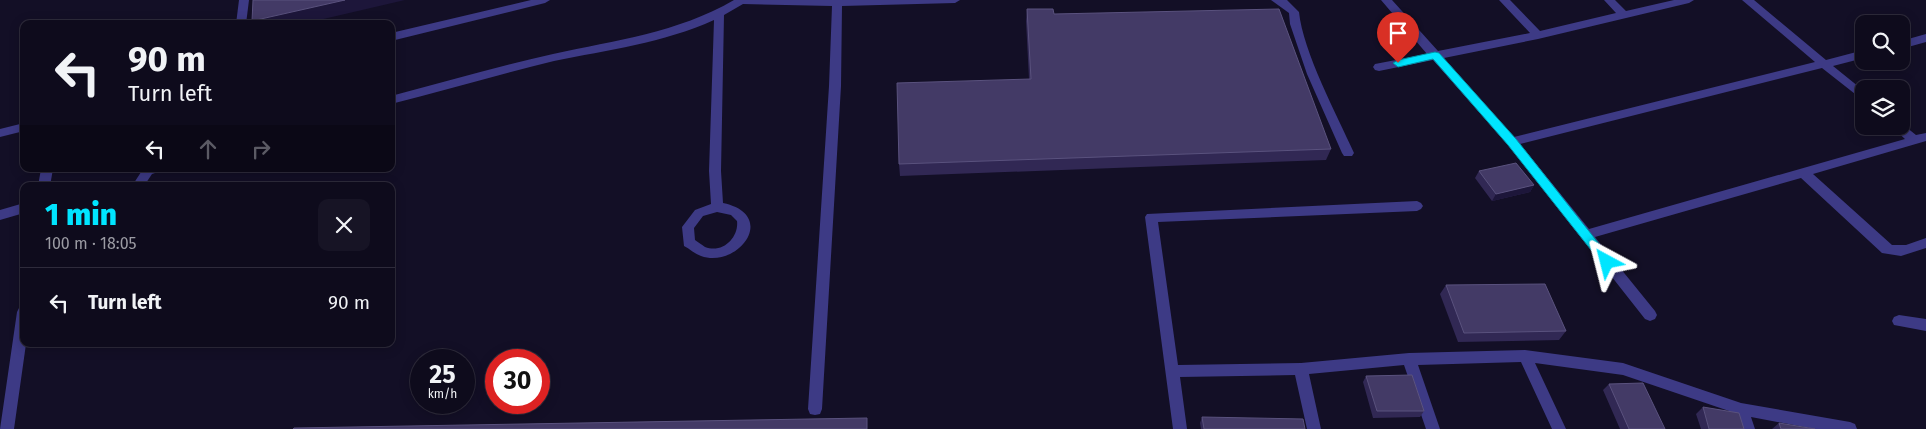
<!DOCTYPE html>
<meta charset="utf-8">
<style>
body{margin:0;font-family:"Fira Sans",sans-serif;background:#171425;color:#f1f3f6;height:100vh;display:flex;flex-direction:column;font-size:19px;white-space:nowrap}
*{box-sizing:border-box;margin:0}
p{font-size:16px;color:#9b9ba3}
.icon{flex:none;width:28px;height:28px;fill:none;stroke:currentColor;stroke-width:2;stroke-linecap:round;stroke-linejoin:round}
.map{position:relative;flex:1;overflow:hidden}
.panel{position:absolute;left:20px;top:182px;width:375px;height:165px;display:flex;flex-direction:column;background:#0e0b1c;border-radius:10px;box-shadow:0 2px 12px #0003,0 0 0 1px #2e2b3b}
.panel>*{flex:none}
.top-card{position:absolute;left:20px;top:20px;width:375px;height:152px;border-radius:10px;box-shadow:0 2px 12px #0003,0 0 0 1px #2e2b3b;background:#0e0b1c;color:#f1f3f6;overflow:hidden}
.buttons{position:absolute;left:1855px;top:15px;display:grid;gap:10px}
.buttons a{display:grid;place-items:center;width:55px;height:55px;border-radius:10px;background:#0e0b1c;box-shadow:0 2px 12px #0003,0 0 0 1px #2e2b3b;font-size:25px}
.speed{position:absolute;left:410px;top:349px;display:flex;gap:10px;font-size:25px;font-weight:700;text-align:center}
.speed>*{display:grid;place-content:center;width:65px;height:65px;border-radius:50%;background:#0e0b1c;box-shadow:0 2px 12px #0003,0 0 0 1px #2e2b3b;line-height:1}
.speed small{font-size:12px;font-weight:400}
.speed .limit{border:8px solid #d22;background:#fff;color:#111}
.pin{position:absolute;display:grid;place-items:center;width:42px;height:42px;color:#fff;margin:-51px -21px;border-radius:50% 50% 50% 0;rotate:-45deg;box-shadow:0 0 5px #0007}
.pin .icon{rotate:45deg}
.me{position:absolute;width:55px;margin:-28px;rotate:322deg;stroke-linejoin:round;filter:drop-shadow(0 0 4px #0008)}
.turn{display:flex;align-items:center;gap:18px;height:105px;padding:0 25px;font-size:22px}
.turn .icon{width:65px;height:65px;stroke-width:2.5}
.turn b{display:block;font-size:35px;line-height:42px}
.lanes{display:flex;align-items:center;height:48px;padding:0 25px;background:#0003;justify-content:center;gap:25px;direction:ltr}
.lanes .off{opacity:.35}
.round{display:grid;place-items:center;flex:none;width:52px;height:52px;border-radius:10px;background:#171425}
.overview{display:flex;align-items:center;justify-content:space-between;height:85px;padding:0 25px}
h1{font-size:30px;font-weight:800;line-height:38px;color:#00e5ff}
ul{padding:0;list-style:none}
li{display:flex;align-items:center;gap:15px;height:70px;padding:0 25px;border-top:1px solid #2e2b3b}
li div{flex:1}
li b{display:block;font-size:19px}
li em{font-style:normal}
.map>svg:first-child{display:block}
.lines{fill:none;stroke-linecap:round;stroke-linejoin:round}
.minor{fill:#3d3a85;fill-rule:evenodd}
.wall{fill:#312854}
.shaded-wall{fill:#1d163a}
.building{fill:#433a66;stroke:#5a527e}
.route{fill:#00e5ff;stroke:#0095a6}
</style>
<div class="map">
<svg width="1926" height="429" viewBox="0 0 1926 429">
<rect width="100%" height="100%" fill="#130f26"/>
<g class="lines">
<path class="minor" d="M239,0H249L246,24H236Z
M531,0H550L545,3L391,41V33Z
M734,0H960L955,3L842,6L841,86L822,409L820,414L815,415L810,414L808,409L829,86L832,6L743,4L724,15L721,171L723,203C779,215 738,269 701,256C695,254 690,249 684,246L682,227L695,210L711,204L709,171L714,20C663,43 608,50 554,61C500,74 446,90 391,104V96C445,82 499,66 553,54C616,40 677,33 734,0ZM717,212L731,215L737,221C739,237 723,254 705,247C702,245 698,242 695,240L694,228L703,216Z
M1271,0H1287L1299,12C1303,52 1337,115 1354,153L1352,156H1344L1342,153L1307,74L1290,24L1289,13Z
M1381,0H1392L1438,51L1530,33L1499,0H1510L1540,31L1616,13L1604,0H1615L1626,11L1674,0H1694L1689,3L1538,39L1444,58L1514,137L1815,62L1742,0H1754L1826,60L1864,50V58L1833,66L1864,91V101L1822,68L1520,144L1589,229L1905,139L1891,126H1901V123L1916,135L1926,133V141L1813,174L1892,245H1906L1926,238V248L1901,256L1882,253L1801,178L1595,237L1655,311L1657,315L1655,319L1650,321L1645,319L1508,145L1433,60L1379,71L1375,70L1373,67L1375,64L1427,54Z
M1926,34V42L1901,49V41Z
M24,123V131L0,137V129Z
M41,169H53L50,186H38Z
M143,169H160L158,172L152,174L144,186H132Z
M1417,201L1421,203L1423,206L1421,209L1417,211L1158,222L1178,365L1301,363L1409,353L1525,350L1623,363L1741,403L1850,422L1855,424L1857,429H1815L1751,417L1755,429H1741L1735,413L1623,375L1535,363L1566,429H1552L1521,362L1418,365L1440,429H1426L1404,365L1309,374L1321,429H1307L1295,375L1180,377L1187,429H1173L1145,217L1147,214Z
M24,203V213L0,220V210Z
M24,306V344H26L14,429H0L17,312L19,308Z
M1899,315L1926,319V331L1894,325L1892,321L1894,317Z"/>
</g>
<path class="wall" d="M1027,9L1054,14L1331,149L1326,160L900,176L899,164L1029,79L1026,21Z
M1479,171L1534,185L1530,192L1492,201L1475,178Z
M1446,285L1566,331L1559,340L1458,342L1440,294Z
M1366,376L1424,411L1420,417L1373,418L1363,382Z
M1609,384L1665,429H1620L1603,390Z
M1703,407L1744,429H1701L1696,414Z
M1202,417L1305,429H1201L1200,423Z
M1779,423L1815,429H1772Z"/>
<path class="shaded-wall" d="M345,0H405L302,24H254L252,21Z
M1534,185L1530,192L1492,201L1496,194Z"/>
<path class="building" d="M253,0H345L252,21Z
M1027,9H1053L1054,14L1279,9L1331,149L899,164L897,83L1031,79Z
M1516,163L1534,185L1496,194L1479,171Z
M1545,284L1566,331L1464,333L1446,285Z
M1412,375L1424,411H1377L1366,376Z
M1643,383L1665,429H1629L1609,384Z
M1703,407L1739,413L1744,429H1709Z
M1202,417L1303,419L1305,429H1204Z
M867,418V429H293L294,428Z
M1779,423L1815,429H1781Z"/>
<path class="route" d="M1435,52L1439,53L1516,139L1611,259V265H1603L1508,145L1433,59L1398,67L1393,63L1398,60Z"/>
</svg>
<div class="buttons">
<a><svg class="icon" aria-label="search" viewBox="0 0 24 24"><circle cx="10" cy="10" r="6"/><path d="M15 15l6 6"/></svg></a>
<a><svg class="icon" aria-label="layers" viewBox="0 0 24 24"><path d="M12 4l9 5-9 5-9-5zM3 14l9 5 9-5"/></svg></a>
</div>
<div class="speed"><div>25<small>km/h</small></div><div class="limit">30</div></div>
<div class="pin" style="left:1398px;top:63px;background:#d93025"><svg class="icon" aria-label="arrive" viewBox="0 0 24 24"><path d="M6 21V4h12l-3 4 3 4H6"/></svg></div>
<svg class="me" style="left:1607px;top:262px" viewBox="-20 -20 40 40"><path d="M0-17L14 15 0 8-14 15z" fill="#00e5ff" stroke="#fff" stroke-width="4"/></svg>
<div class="top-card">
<div class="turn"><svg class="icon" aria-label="left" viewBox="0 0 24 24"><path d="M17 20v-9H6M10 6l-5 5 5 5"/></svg><div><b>90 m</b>Turn left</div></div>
<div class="lanes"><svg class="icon" aria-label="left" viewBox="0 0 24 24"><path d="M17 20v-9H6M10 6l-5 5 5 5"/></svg><svg class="icon off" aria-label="ahead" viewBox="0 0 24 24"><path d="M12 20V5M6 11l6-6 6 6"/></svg><svg class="icon off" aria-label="right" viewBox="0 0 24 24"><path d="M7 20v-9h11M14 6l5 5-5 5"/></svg></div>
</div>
<section class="panel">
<div class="overview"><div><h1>1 min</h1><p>100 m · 18:05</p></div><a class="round"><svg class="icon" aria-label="close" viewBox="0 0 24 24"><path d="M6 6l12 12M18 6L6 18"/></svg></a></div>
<ul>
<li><svg class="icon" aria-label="left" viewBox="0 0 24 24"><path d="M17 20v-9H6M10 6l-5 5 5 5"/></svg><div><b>Turn left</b></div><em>90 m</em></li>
</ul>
</section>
</div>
